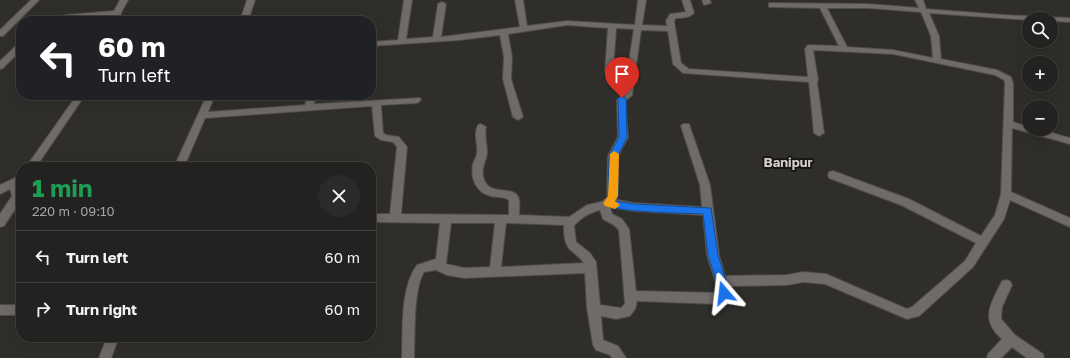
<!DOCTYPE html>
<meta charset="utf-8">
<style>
body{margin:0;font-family:"Golos Text",sans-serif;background:#2c2a29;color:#f1f3f6;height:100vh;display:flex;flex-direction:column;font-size:15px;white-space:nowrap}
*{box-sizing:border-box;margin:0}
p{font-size:13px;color:#a3a4a5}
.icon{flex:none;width:22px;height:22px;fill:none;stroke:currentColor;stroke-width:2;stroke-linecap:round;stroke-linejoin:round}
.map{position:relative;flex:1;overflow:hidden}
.details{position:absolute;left:16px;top:162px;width:360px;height:180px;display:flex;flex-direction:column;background:#242220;border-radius:16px;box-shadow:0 4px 16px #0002,0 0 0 1px #413f3e}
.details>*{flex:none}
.top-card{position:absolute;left:16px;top:16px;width:360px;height:84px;border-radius:16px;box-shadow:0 4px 16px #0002,0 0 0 1px #413f3e;background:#202124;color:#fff;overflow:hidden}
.fabs{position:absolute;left:1022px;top:12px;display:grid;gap:8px}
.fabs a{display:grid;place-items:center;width:36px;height:36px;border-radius:50%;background:#242220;box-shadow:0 4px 16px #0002,0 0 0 1px #413f3e;font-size:20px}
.pin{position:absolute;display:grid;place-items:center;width:34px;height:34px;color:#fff;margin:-41px -17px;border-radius:50% 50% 50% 0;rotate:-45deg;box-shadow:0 0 4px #0007}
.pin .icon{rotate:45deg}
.me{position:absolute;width:44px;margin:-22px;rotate:343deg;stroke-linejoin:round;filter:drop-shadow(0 0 3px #0008)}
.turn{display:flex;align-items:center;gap:14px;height:84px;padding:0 16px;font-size:18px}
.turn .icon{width:52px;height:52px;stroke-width:2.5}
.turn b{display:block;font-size:28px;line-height:34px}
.round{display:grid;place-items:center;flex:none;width:42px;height:42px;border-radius:21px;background:#2c2a29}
.head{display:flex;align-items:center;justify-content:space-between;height:68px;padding:0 16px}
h1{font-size:24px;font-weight:700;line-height:30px;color:#1e9e55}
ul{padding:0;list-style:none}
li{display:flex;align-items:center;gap:12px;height:52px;padding:0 16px;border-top:1px solid #413f3e}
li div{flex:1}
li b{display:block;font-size:15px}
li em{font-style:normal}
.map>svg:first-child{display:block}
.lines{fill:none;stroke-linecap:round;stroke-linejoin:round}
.minor-casing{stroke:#4e4c49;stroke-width:2}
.minor{fill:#6e6b68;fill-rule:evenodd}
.route{fill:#1a73e8;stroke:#114b97}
.slow{fill:#f59e0b}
.labels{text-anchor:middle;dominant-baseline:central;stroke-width:4;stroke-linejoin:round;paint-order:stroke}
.quarter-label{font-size:13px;font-weight:bold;fill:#d3cfcc;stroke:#171615}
</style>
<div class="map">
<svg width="1070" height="358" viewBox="0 0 1070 358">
<rect width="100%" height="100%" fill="#302e2b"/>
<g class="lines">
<g class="minor-casing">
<path id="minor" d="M31,0H39L3,36H0V30Z
M120,0H128L121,13L120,21H112L113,16L46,21L66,15L114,11Z
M247,0H255L248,21H240Z
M404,0H412L406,39L433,37L438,4L442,2L446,4L441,37L520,27L515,0H523L527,26L567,21L635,25L638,0H646L642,25L667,26L666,21L670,14L686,12L682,0H690L694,13C689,18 682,18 676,18L674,21L681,63L689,69L808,77L805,49L808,45L839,46L820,8L772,7H769V3L868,4L919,8L915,0H923L926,9L1004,15L1070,18V22L1051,21V19H1029V20L929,13L939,36L941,59L997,70L1011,77L1013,83V122L1029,127V129H1038L1070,138V144L1012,128L1011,192L1070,218V227L1010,200L1004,219L973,267L919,316L907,319L825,284L803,282L787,285L729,286L731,293L727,301L718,304L637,301L635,309L630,316L616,319L601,316L603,340L618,346L626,358H612L610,355L596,350L593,345L587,308L585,273L464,278L447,275L436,270L424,272C413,289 415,337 414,358H402C403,330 400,288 417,265L436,259L440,223L371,222V214H390L397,147L393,142L381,140L375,136L372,106L205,118L184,167H174L207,95H215L208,112L305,105L308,95H316L314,104L420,98L421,100L417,103L381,105L383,133L386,135L399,137L407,147L401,214L509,215V200C503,196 497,198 491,196C476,193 470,178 473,164C474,160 477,157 477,152C478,142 473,135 478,125L481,124L486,127C484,136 487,143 487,152C487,160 481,167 483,176C487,199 515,183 519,199C520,204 519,210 519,215L569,217L587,205L601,202L607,198L608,156L618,137L617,100L624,94L634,29L616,28L613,72L609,75L605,72L608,28L567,25L508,34L512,57L511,79L523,117L518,120L513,117L503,79L504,57L500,35L460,40L371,46V42L398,40ZM827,8H868L921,12L931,36L933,58L893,50L847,47ZM641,30L668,31L673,64L683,73L809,82L814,133L819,136L824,133L817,82L818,80L813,50L893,54L995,75L1004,80L1005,83L1001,194L995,215L981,236L909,199L833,171L829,172L828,175L829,178L901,205L976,243L965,261L912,307L907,309L826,274L803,272L787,275L725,276L719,255L710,185L689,124H683L681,126L700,185L702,207L634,203L617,200L618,156L628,137L625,101L632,95ZM610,207L634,211L703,215L707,255L719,293L636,291L629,229L622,219L612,214ZM600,210L603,219L614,225L619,230L625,304L621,308L600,305L596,262L590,253L576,242L574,226C580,218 591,212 600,210ZM451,223H495L490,267L464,268L446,264ZM506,223L564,225C564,235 564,246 573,252C577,256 581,258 584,263L501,267Z
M702,0H710L711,3L704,5Z
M18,44H21V50L3,68L0,69V61Z
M77,95H85L36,167H26Z
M21,175V183L18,185C26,199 11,214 4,226L0,227V214L12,196L10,189L0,194V185Z
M1006,280L1010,281L1012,285L1002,307L1001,319L1015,335L1043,354L1044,358H1027L1012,347L1001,358H987L988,354L1002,339C979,319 991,304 1002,281Z
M0,305H21V315H0Z
M107,337H119L111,358H99Z"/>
</g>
<use href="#minor" class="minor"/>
</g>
<path class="route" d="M622,96L626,98L627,137L618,156V196L615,201L634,204L711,208L718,255L730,293L728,296H721L708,255L703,214C689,213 609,213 603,203L608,196L609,156L619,137L618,98Z"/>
<path class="slow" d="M614,151L619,154L618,196L615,201L620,205L615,209L605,206L603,203L608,196L610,154Z"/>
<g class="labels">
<g class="quarter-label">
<text x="788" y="162">Banipur</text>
</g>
</g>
</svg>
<div class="fabs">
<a><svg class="icon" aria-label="search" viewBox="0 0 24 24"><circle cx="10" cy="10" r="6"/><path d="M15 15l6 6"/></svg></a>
<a>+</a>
<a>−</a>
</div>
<div class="pin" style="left:622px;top:98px;background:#d93025"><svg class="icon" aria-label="arrive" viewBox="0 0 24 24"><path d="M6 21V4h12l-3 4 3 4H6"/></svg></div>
<svg class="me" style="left:724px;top:293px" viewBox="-20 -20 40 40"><path d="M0-17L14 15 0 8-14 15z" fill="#1a73e8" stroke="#fff" stroke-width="4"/></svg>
<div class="top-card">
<div class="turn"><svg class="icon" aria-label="left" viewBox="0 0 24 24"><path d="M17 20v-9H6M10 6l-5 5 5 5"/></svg><div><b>60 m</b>Turn left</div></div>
</div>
<section class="details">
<div class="head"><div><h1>1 min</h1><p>220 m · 09:10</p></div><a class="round"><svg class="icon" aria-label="close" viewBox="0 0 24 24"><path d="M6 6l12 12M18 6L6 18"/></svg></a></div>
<ul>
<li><svg class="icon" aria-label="left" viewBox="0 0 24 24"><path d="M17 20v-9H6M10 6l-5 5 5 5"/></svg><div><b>Turn left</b></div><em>60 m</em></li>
<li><svg class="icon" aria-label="right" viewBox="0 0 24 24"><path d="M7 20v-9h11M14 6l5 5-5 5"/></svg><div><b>Turn right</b></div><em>60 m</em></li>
</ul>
</section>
</div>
